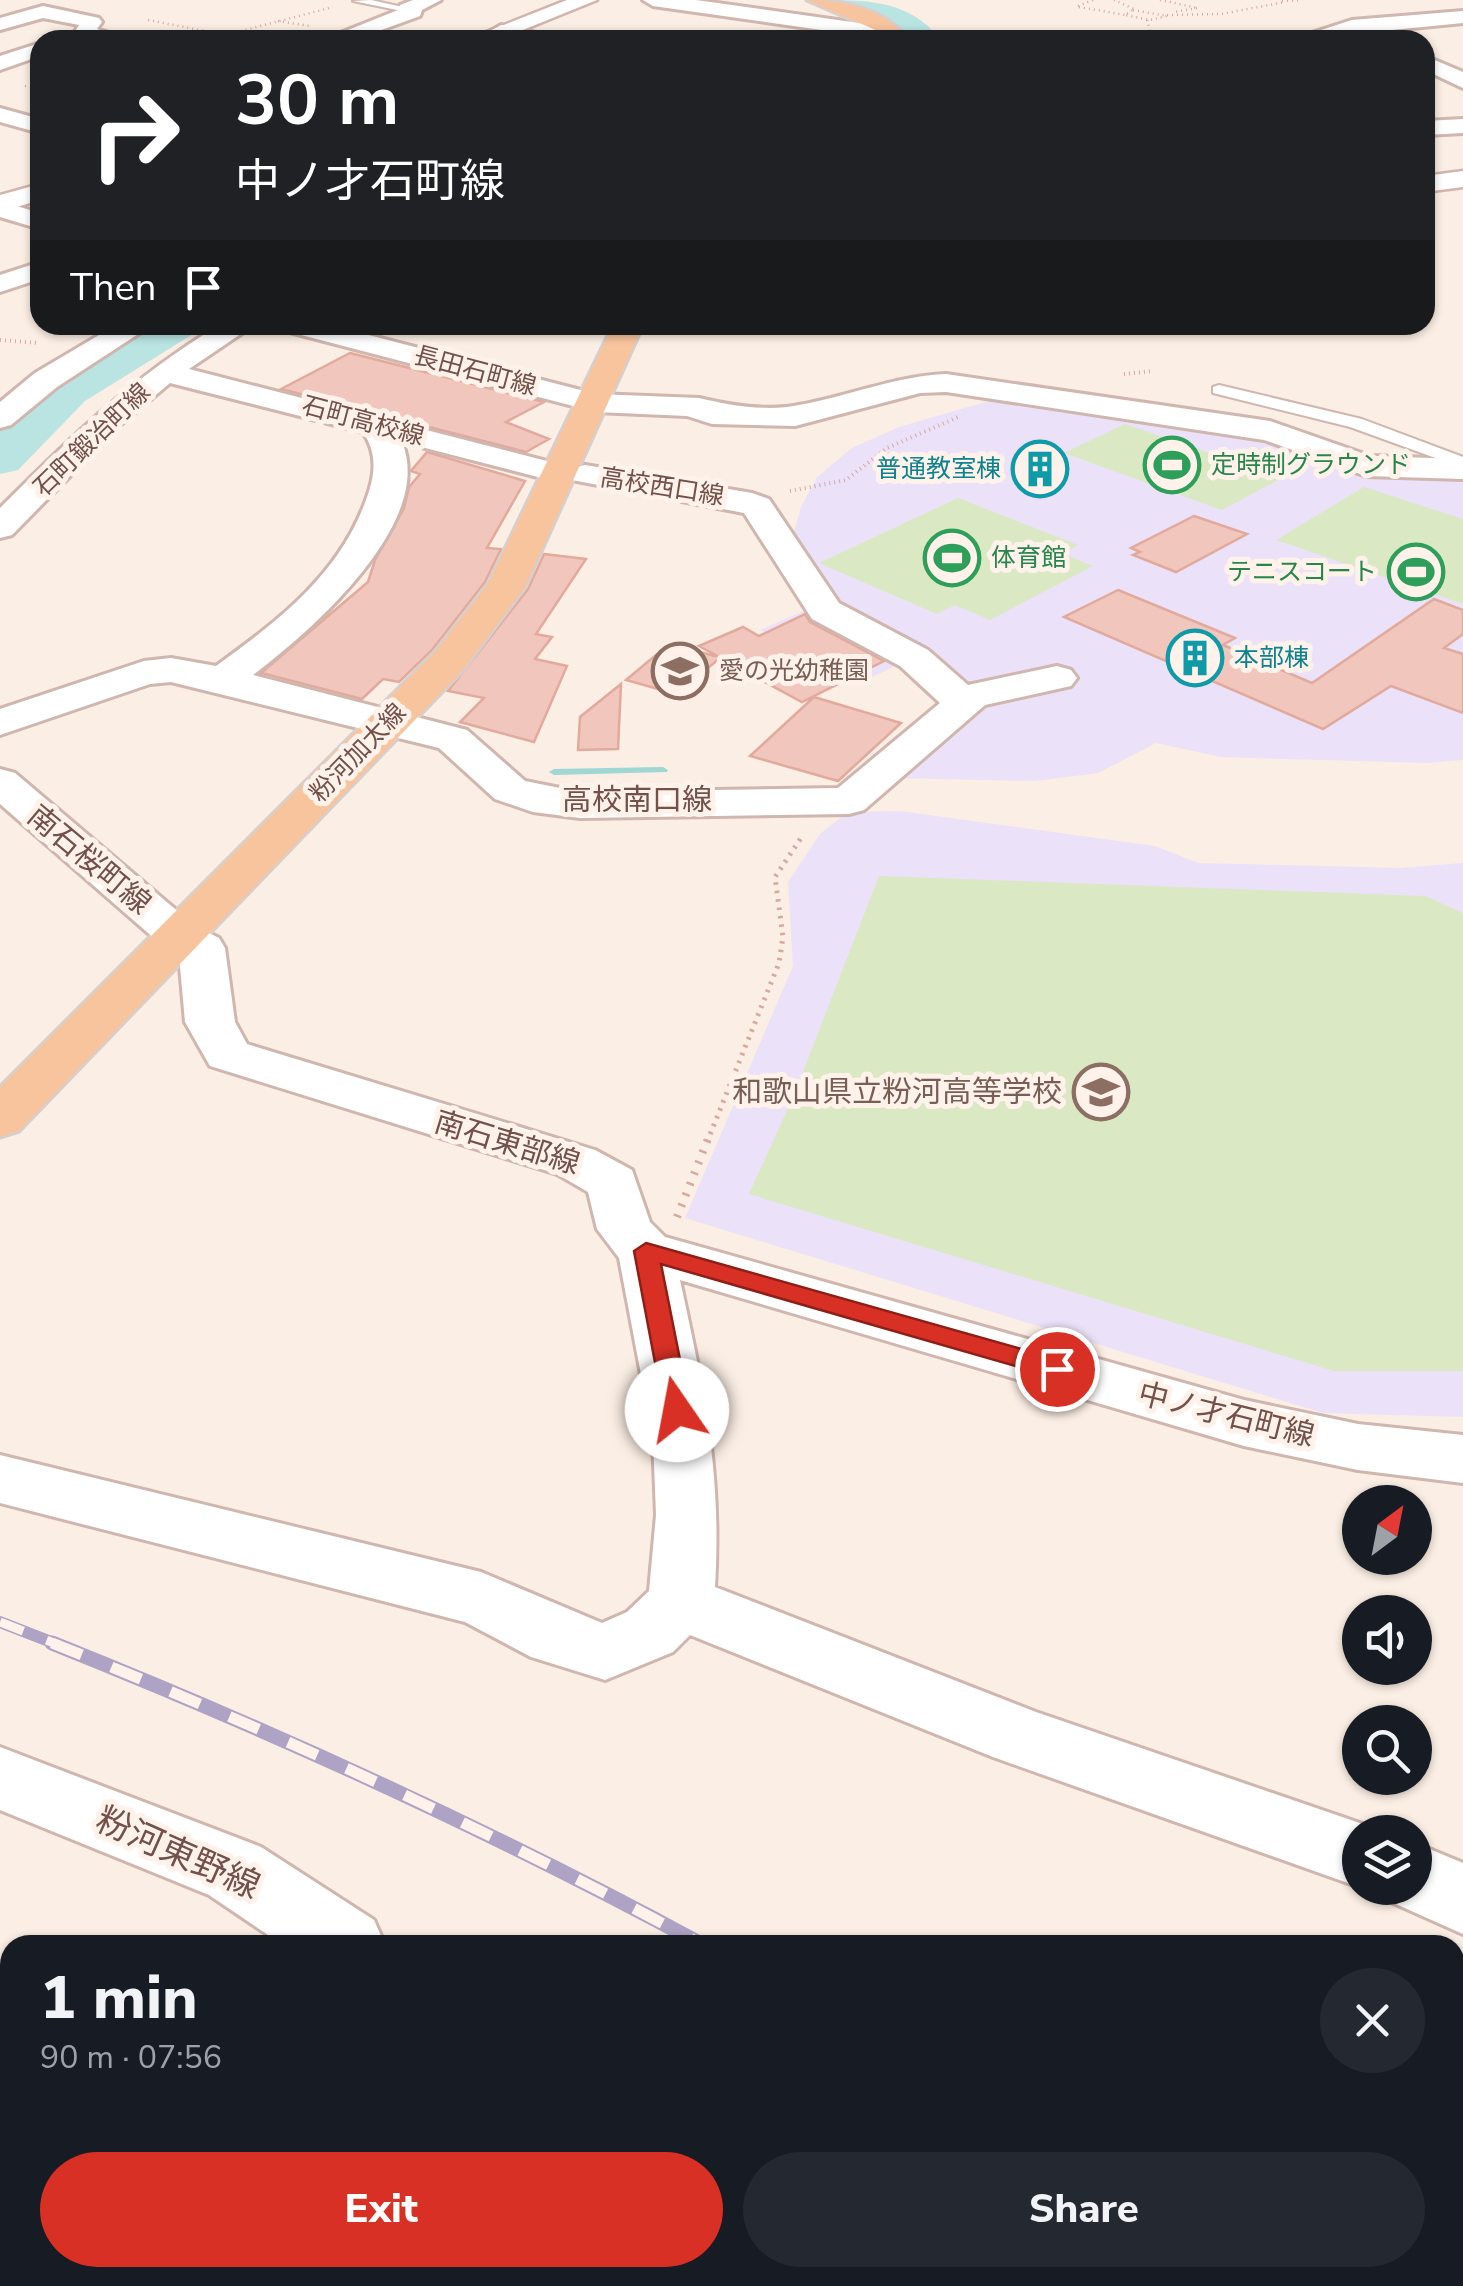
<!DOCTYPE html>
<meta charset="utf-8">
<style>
body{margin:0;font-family:"Nunito Sans","Noto Sans JP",sans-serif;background:#242831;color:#f1f3f6;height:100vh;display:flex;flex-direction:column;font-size:38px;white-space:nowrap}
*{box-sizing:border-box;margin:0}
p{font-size:32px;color:#9ea1a6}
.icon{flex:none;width:55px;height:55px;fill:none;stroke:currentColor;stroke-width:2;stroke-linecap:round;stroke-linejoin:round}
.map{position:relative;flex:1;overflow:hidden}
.drawer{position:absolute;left:0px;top:1935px;width:1465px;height:352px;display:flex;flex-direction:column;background:#171b24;border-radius:30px 30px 0 0;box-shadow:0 2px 8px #0004}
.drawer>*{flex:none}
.banner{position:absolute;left:30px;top:30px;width:1405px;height:305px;border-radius:30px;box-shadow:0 2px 8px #0004;background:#202124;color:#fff;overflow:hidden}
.needle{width:65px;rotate:32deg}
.tools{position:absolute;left:1342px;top:1485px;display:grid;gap:20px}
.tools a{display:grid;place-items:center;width:90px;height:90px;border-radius:50%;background:#171b24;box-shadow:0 2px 8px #0004;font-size:50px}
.pin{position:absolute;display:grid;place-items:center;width:85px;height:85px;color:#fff;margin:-42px;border:5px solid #fff;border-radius:50%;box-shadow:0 2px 10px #0007}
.me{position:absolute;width:110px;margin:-55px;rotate:348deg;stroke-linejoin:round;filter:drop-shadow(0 0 8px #0008)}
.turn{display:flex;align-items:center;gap:35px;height:210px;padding:0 40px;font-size:45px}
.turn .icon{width:130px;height:130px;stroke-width:2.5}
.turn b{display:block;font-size:70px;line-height:85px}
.then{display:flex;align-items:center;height:95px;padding:0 40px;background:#0003;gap:20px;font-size:38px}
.round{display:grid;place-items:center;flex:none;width:105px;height:105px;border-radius:52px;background:#242831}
.head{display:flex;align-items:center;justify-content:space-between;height:170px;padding:0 40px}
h1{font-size:60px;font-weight:800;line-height:75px}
.action{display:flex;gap:20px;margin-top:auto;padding:20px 40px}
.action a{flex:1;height:115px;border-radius:60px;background:#d93025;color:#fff;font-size:40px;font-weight:800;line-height:115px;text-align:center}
.action a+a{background:#242831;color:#f1f3f6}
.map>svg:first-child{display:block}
.education{fill:#ebe1f8}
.green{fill:#dae9c3}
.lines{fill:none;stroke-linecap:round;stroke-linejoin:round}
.stream{fill:#a0d6d3;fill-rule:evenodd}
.river{fill:#b9e4e2;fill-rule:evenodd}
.building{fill:#f0c6bd;stroke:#e2a99d;stroke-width:2.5}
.service-casing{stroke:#cfb6ae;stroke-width:4}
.minor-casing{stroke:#cfb6ae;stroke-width:6}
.secondary-casing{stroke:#d1b4ab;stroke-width:5}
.primary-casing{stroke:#d8cecc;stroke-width:5}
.path-far3{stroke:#d5a9a0;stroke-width:2.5;stroke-dasharray:1 4;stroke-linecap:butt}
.path-far2{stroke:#d5a9a0;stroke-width:4;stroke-dasharray:1 4;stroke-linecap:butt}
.path-far1{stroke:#d5a9a0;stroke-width:5;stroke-dasharray:2.5 6;stroke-linecap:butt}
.path{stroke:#d5a9a0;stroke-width:8;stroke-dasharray:2.5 9;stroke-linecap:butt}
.service{fill:#fff;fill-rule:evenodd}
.minor{fill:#fff;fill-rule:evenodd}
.secondary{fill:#fff;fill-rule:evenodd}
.primary{fill:#f8c49e;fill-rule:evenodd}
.rail-far1-casing{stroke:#aea3c5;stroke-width:12}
.rail-casing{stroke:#aea3c5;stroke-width:15}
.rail-far1{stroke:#fef2ea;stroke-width:9;stroke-dasharray:25;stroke-linecap:butt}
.rail{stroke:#fef2ea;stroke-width:11;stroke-dasharray:32;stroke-linecap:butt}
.route{fill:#d93025;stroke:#8d1f18;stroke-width:2.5}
.labels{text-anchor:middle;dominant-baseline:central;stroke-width:10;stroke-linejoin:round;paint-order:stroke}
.far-street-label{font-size:25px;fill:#73514a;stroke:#fef2ea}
.far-leisure-label{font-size:25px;fill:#27864d;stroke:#fef2ea;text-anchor:start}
.far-culture-label{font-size:25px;fill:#0d838f;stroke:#fef2ea;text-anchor:end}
.far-education-label{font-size:25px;fill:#785e54;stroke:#fef2ea;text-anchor:start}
.street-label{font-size:30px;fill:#73514a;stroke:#fef2ea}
.education-label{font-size:30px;fill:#785e54;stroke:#fef2ea;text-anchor:end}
.near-street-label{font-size:35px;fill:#73514a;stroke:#fef2ea}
</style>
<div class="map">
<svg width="1463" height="2286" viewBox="0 0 1463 2286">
<rect width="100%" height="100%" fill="#fbeee4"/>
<path class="education" d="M1020,397L1463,474V760L1427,763L1221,757L1156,743L1098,773L1035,781L893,778L968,714L905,661L862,682L760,630L824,602L791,543L801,507L817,477L852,448L899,427L985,402Z
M900,811L1155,846L1198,863L1400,868L1463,863V1417L1323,1413L685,1218L793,966L788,882L820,834L848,812Z"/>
<path class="green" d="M1125,424L1282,478L1222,510L1064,453Z
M1364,487L1463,519V604L1276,540Z
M958,498L1078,545L1063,554L1093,566L990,620L955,605L937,614L819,563Z
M879,876L1425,896L1463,913V1371H1334L749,1194L794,1095Z"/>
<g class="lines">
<path class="stream" d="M663,767L668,770L667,772L554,775L549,772L554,769Z"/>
<path class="river" d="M828,0C870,0 913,2 940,40H905L889,26L832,6Z
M145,325H199L193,334L85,401L18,470L0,474V431L51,381Z"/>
</g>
<path class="building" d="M350,353L544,402L506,422L549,439L526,452L281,389Z
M427,452L525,481L487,548L501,549L485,582L432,650L399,682L383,679L362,699L261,673L368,582L375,560L404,508L409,487L420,474L411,471Z
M1194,516L1247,534L1176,572L1133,555L1140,552L1131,548Z
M544,554L586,559L536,634L552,637L535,659L567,666L534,742L460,722L484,698L448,691L528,589Z
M1118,590L1235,638L1223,645L1312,683L1434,599L1463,610V634L1444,648L1463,654V713L1391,686L1323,729L1064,617Z
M805,614L810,622L884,661L802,702L720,658L684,688L676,686L669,692L626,680L657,654L665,656L677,646L719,657L699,646L743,627L759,636Z
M621,684L618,749L578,750L580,717Z
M814,697L901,723L838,781L750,756Z"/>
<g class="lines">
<g class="service-casing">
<path id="service" d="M371,0L412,9L407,12L353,1Z
M1219,385L1362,419L1463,457V468L1350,427L1213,393V387Z"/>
</g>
<g class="minor-casing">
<path id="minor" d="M413,0H441L422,10L420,16L354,40H323L398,10L400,5Z
M643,0H696L894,28L904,34L892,40L653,6Z
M43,6L99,18L102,22L97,29L130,40L77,37L74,33L79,25L43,18L0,30V18Z
M1463,11V23L1290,40L1352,20Z
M501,25L549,36L553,40L494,35L491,31Z
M40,43V56L0,70V56Z
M1425,56L1463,72V88L1425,70Z
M0,108L40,119V133L0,122Z
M1463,119V133L1425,135V121Z
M0,201L40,213V229L0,217Z
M40,262V279L0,292V275Z
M116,325H152L57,387L11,425L0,428V402L35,373Z
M219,325H254L189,369L574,468L585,465L752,493L769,499L839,603L928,650L968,685L1057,666L1071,670L1077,678L1071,686L985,705L864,810L849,814L580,818L533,812L495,799L439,748L171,682L150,684L0,735V709L144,661L171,658L216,666C278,621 339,575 366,500C375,476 378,454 363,432L170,383L120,425L12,535L0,538V508C72,436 131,379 219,325ZM402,442L561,483L572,480L744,513L812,619L900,666L940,703L838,788L580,792L525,781L467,730L253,675C309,633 436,523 402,442Z
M281,325H330L596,394L699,398C728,405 767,412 799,405C849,396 896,376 946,374L1270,421L1370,456L1463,459V479L1366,476L1264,440L946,392L920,393L795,426L712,424L687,416L596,412L286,331Z
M0,769L15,773L195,926L219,938L225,948L235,1022L247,1044L595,1150L632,1170L650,1222L665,1237L1244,1400L1358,1424L1463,1435V1483L1358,1470L1244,1446L680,1280C704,1392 722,1471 715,1587L1036,1712L1386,1832H1360L1362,1888L993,1757L690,1635L673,1652L605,1680L531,1657L465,1622L0,1503V1455L481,1572L602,1623L627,1612L649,1591L656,1515L653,1438L619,1258L597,1229L588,1192L557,1174L210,1066L185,1022L179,955L163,946L0,804Z
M0,1747L261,1847L374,1920L385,1945H283L209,1895L0,1810Z
M1415,1843L1463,1863V1934L1389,1901L1383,1888H1415Z
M948,2278H1042L1046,2286H951Z"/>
</g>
<g class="secondary-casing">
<path id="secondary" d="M567,0H597L498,40H466Z
M1463,171V187L1425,192V176Z
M40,184V200L0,212V195Z"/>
</g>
<g class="primary-casing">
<path id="primary" d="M807,0C843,0 887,9 908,40H886L880,32Z
M613,325H643L525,587L463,670L19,1131L0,1137V1087L435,652L488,584Z"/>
</g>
<path class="path-far3" d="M1114,0L1136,10
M1160,0L1198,8L1174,12
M1282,1L1302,0
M1078,6L1093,0
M1079,7L1125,15
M1133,10L1167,16L1150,20L1125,15Z
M1167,15L1221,14L1285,2
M148,20L221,34
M1147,20L1152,40
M278,21L310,26
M207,40L333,7
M997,40L1004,30
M25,86L40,88"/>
<path class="path-far2" d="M0,340L39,343
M1124,374L1152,371
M790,491L846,480L887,448L958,417"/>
<path class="path-far1" d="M707,1142L779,963L783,937L775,877L801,838"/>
<path class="path" d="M677,1217L708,1139"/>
<use href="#service" class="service"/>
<use href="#minor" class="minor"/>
<use href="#secondary" class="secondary"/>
<use href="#primary" class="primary"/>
<g class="rail-far1-casing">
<path id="rail-far1" d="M0,1622L59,1645"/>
</g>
<g class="rail-casing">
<path id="rail" d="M52,1643C275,1732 492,1831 703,1945
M1315,2278L1331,2286"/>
</g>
<use href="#rail-far1" class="rail-far1"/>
<use href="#rail" class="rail"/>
</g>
<path class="route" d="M646,1243L1057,1359L1070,1369L1057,1378L661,1264L690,1410L677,1419L664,1410L634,1251Z"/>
<defs>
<g id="stadium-ring" transform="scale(2.875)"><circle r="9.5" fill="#fef2ea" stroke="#2e9e5b" stroke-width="1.5"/><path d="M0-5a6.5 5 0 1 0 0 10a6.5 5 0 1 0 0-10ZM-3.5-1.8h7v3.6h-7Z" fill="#2e9e5b"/></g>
<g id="building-ring" transform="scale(2.875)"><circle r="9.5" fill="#fef2ea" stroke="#0f9aa8" stroke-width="1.5"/><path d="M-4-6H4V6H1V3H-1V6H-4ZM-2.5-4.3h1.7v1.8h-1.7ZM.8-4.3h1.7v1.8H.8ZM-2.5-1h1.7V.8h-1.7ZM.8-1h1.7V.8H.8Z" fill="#0f9aa8"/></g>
<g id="school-ring" transform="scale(2.875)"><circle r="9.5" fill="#fef2ea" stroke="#8d6e63" stroke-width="1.5"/><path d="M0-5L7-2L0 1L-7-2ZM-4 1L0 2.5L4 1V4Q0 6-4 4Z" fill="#8d6e63"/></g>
</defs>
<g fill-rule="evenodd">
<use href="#stadium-ring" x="1172" y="465"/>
<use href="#building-ring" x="1040" y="469"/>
<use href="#stadium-ring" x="952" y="558"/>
<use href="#stadium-ring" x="1416" y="572"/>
<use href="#building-ring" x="1195" y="658"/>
<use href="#school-ring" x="680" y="671"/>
<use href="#school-ring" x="1101" y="1092"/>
</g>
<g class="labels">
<g class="far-street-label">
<text transform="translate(475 371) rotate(15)">長田石町線</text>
<text transform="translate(363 421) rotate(15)">石町高校線</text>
<text transform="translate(92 440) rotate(-44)">石町鍛冶町線</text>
<text transform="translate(662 487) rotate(9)">高校西口線</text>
<text transform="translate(358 753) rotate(-46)">粉河加太線</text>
</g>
<g class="far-leisure-label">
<text x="1211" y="465">定時制グラウンド</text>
<text x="991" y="558">体育館</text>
<text x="1377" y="572" text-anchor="end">テニスコート</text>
</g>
<g class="far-culture-label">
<text x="1001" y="469">普通教室棟</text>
<text x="1234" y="658" text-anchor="start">本部棟</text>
</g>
<g class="far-education-label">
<text x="719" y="671">愛の光幼稚園</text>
</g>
<g class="street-label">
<text x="637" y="800">高校南口線</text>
<text transform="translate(89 860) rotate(40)">南石桜町線</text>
<text transform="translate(507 1143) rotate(17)">南石東部線</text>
<text transform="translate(1226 1415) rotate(14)">中ノ才石町線</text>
</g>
<g class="education-label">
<text x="1062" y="1092">和歌山県立粉河高等学校</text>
</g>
<g class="near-street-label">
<text transform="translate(178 1853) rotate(24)">粉河東野線</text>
</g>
</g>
</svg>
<div class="tools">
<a><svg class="needle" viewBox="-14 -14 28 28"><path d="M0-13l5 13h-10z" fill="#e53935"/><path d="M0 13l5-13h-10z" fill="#9ea1a6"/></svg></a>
<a><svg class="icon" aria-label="sound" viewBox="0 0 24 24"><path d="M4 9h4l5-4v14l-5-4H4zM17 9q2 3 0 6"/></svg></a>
<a><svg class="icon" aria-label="search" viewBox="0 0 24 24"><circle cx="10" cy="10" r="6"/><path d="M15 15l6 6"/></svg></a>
<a><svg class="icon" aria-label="layers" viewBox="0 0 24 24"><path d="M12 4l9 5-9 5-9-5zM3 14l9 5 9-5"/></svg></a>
</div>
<div class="pin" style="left:1057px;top:1369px;background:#d93025"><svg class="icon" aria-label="arrive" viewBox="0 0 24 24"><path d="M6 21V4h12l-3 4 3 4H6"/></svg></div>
<svg class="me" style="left:677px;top:1410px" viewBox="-20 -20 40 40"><circle r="19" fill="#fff"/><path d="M0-13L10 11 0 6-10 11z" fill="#d93025"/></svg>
<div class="banner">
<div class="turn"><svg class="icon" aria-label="right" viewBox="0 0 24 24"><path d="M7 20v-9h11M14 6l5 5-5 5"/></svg><div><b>30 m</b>中ノ才石町線</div></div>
<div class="then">Then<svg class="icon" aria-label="arrive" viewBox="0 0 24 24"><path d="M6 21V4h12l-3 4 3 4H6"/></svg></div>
</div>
<section class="drawer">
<div class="head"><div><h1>1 min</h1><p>90 m · 07:56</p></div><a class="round"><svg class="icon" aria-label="close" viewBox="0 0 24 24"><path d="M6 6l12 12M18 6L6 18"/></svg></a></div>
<div class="action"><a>Exit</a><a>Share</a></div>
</section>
</div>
